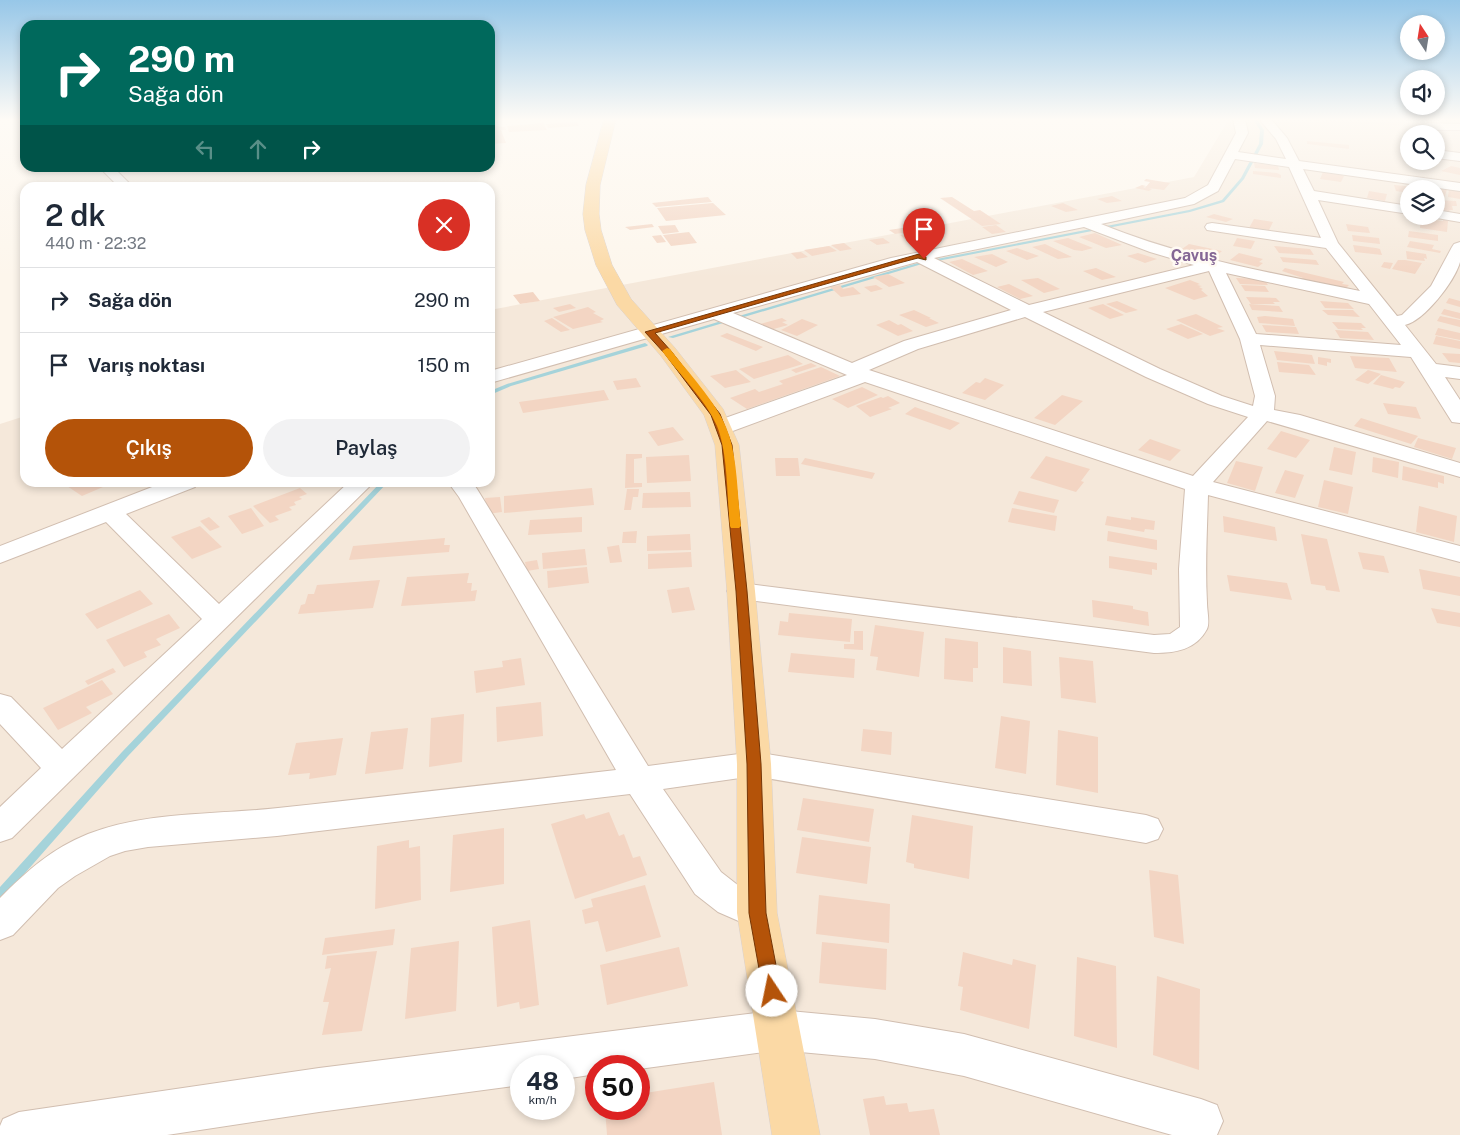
<!DOCTYPE html>
<html lang="tr">
<meta charset="utf-8">
<style>
body{margin:0;font-family:"Public Sans",sans-serif;background:#f2f2f3;color:#1f2937;height:100vh;display:flex;flex-direction:column;font-size:19px;white-space:nowrap}
*{box-sizing:border-box;margin:0}
p{font-size:16px;color:#747a83}
.icon{flex:none;width:28px;height:28px;fill:none;stroke:currentColor;stroke-width:2;stroke-linecap:round;stroke-linejoin:round}
.map{position:relative;flex:1;overflow:hidden}
.side{position:absolute;left:20px;top:182px;width:475px;height:305px;display:flex;flex-direction:column;background:#fff;border-radius:15px;box-shadow:0 2px 8px #0003}
.side>*{flex:none}
.top-card{position:absolute;left:20px;top:20px;width:475px;height:152px;border-radius:15px;box-shadow:0 2px 8px #0003;background:#00695c;color:#fff;overflow:hidden}
.needle{width:32px;rotate:348deg}
.controls{position:absolute;left:1400px;top:15px;display:grid;gap:10px}
.controls a{display:grid;place-items:center;width:45px;height:45px;border-radius:50%;background:#fff;box-shadow:0 2px 8px #0003;font-size:25px}
.speed{position:absolute;left:510px;top:1055px;display:flex;gap:10px;font-size:25px;font-weight:700;text-align:center}
.speed>*{display:grid;place-content:center;width:65px;height:65px;border-radius:50%;background:#fff;box-shadow:0 2px 8px #0003;line-height:1}
.speed small{font-size:12px;font-weight:400}
.speed .limit{border:8px solid #d22;background:#fff;color:#111}
.pin{position:absolute;display:grid;place-items:center;width:42px;height:42px;color:#fff;margin:-51px -21px;border-radius:50% 50% 50% 0;rotate:-45deg;box-shadow:0 0 5px #0007}
.pin .icon{rotate:45deg}
.me{position:absolute;width:55px;margin:-28px;rotate:349deg;stroke-linejoin:round;filter:drop-shadow(0 0 4px #0008)}
.turn{display:flex;align-items:center;gap:18px;height:105px;padding:0 25px;font-size:22px}
.turn .icon{width:65px;height:65px;stroke-width:2.5}
.turn b{display:block;font-size:35px;line-height:42px}
.lanes{display:flex;align-items:center;height:48px;padding:0 25px;background:#0003;justify-content:center;gap:25px;direction:ltr}
.lanes .off{opacity:.35}
.round{display:grid;place-items:center;flex:none;width:52px;height:52px;border-radius:26px;background:#f2f2f3}
.head{display:flex;align-items:center;justify-content:space-between;height:85px;padding:0 25px}
h1{font-size:30px;font-weight:600;line-height:38px}
.button{display:flex;gap:10px;margin-top:auto;padding:10px 25px}
.button a{flex:1;height:58px;border-radius:30px;background:#b45309;color:#fff;font-size:20px;font-weight:600;line-height:58px;text-align:center}
.button a+a{background:#f2f2f3;color:#1f2937}
ul{padding:0;list-style:none}
li{display:flex;align-items:center;gap:15px;height:65px;padding:0 25px;border-top:1px solid #e0e1e3}
li div{flex:1}
li b{display:block;font-size:19px}
li em{font-style:normal}
.map>svg:first-child{display:block}
.residential{fill:#f5e8da;fill-rule:evenodd}
.lines{fill:none;stroke-linecap:round;stroke-linejoin:round}
.stream{fill:#a5d3da;fill-rule:evenodd}
.building{fill:#f3d5c3}
.minor-casing{stroke:#d1beb0;stroke-width:2}
.major-casing{stroke:#dad1cd;stroke-width:1}
.path{stroke:#d9b8a5;stroke-width:1;stroke-dasharray:0.5 2;stroke-linecap:butt}
.minor{fill:#fff;fill-rule:evenodd}
.major{fill:#fbd9a5;fill-rule:evenodd}
.route{fill:#b45309;stroke:#753606}
.slow{fill:#f59e0b}
.labels{text-anchor:middle;dominant-baseline:central;stroke-width:5;stroke-linejoin:round;paint-order:stroke}
.far-district-label{font-size:16px;font-weight:bold;fill:#846695;stroke:#fffaf3}
</style>
<div class="map">
<svg width="1460" height="1135" viewBox="0 0 1460 1135">
<rect width="100%" height="100%" fill="#fdf6ec"/>
<path class="residential" d="M1229,119H1460V1135H0V424L25,416V482H490V310L1194,177ZM1409,134H1436V161H1409ZM1409,189H1436V216H1409ZM521,1066H564V1109H521ZM596,1066H639V1109H596Z"/>
<g class="lines">
<path class="stream" d="M1253,119H1257L1264,130L1263,144L1244,179L1224,202L1190,212L922,264L744,317L739,316L921,262L1189,210L1222,200L1241,178L1259,144L1260,130Z
M718,322L723,323L673,338L668,337Z
M645,343L648,345L647,346L511,386L490,395V391L507,384Z
M381,482H388L128,756L4,897L0,899V887L122,752Z"/>
</g>
<path class="building" d="M577,122L579,126L548,128L546,124Z
M543,123L547,130L509,132L507,126Z
M490,126L505,127L506,130H501L506,143L490,144Z
M1307,141L1349,145V149L1307,144Z
M1254,163L1278,166L1279,170L1255,168Z
M1451,166L1460,168V175L1441,171Z
M1253,171L1277,173L1281,175V178L1253,174Z
M1323,172L1339,174L1344,176L1341,182L1320,179Z
M1146,179L1170,183L1164,190L1148,188L1152,189L1149,191L1135,188L1142,185L1146,186L1143,187L1145,188L1150,182L1144,181Z
M1394,185L1417,187V189H1409V193L1396,191Z
M1432,187L1447,189L1445,196L1436,195V189H1431Z
M1449,189L1460,190V199L1448,197Z
M1369,191L1387,194L1385,201L1367,198Z
M1112,196L1122,201L1107,203L1097,199Z
M708,197L712,202L656,207L652,203Z
M952,197L974,211L980,210L1001,224L982,226L940,198Z
M1436,200L1456,201L1457,206H1452L1453,210H1449L1450,211L1436,210Z
M713,203L726,215L666,221L657,208Z
M1063,203L1078,210L1066,212L1051,206Z
M1214,214L1233,219L1226,222L1206,217Z
M1421,218L1443,221V218L1454,220L1455,222L1448,221L1447,232L1420,228Z
M1254,219L1273,222L1269,230L1249,228Z
M652,224L654,227L630,230L625,227Z
M1346,224L1368,227L1370,233L1348,231Z
M675,225L679,232L663,234L658,226Z
M996,225L1006,232L992,234L982,227Z
M915,226L921,230L895,234L889,230Z
M1409,231L1438,235V241L1408,237Z
M689,232L697,243L671,246L663,235Z
M920,233L936,244L917,246L910,244L900,235Z
M1095,233L1122,245L1106,248L1079,237Z
M661,235L666,242L657,243L652,236Z
M1352,235L1379,238L1380,244L1353,241Z
M883,238L890,243L877,245L869,240Z
M1068,238L1093,248L1082,251L1074,250L1053,241Z
M1237,238L1255,241L1251,249L1233,246Z
M1410,241L1434,245L1432,249L1441,251L1440,253L1407,247Z
M844,243L852,249L840,251L831,245Z
M1045,244L1072,257L1058,259L1032,247Z
M1189,244L1222,251L1215,257L1182,249Z
M1353,245L1376,248L1380,249L1382,255L1355,252Z
M829,246L837,251L812,256L804,250Z
M1274,246L1310,249L1314,255L1279,253Z
M1017,248L1039,256L1027,260L1006,251Z
M1406,251L1426,254L1427,259L1424,258L1425,261L1407,259Z
M801,252L808,257L797,259L791,253Z
M1138,253L1157,259L1145,263L1127,256Z
M1239,253L1263,259L1259,262L1263,263L1258,267L1230,260Z
M992,254L1008,262L996,267L974,257Z
M1280,257L1316,260L1319,265L1283,262Z
M962,259L988,271L973,275L949,262Z
M1398,260H1405L1422,263L1415,274L1392,269Z
M1384,262L1393,263L1390,269L1381,267Z
M1096,268L1116,277L1102,280L1083,271Z
M1285,268L1344,282L1342,284L1349,285L1344,290L1301,279L1303,278L1282,271Z
M888,274L905,283L889,287L873,277Z
M1038,278L1060,289L1044,293L1021,280Z
M1236,278L1264,279L1268,285L1240,284Z
M1190,280L1200,284L1197,285L1202,286L1199,287L1203,289L1201,290L1208,296L1194,300L1165,288Z
M1009,284L1033,296L1020,299L997,287Z
M840,285L843,289L853,287L861,294L841,297L830,287Z
M876,285L883,289L871,292L864,287Z
M1241,285L1265,286L1269,292L1245,291Z
M533,292L540,301L520,304L513,295Z
M1246,297L1276,298L1280,302H1273L1275,304H1251Z
M1449,298L1460,301V307L1446,303Z
M1117,301L1138,310L1126,313L1106,304Z
M1320,301L1348,303L1354,309L1325,308Z
M570,304L576,308L559,312L553,308Z
M1103,304L1124,315L1110,319L1088,308Z
M1249,304L1279,306L1283,312L1252,310Z
M588,307L596,312L593,313L604,319L600,321L603,322L573,329L553,317Z
M1444,309L1460,313V319L1441,314Z
M914,310L931,318H929L939,323L926,327L899,315Z
M1322,310H1353L1360,317L1328,315Z
M1196,314L1223,327L1217,328L1225,331L1210,336L1176,320Z
M1265,316L1293,319L1295,326L1259,323L1257,317Z
M1440,316L1460,320V327L1437,321Z
M552,318L570,330L561,332L544,321Z
M782,318L787,321L782,322L788,325L770,330L760,324Z
M802,319L818,325L797,336L781,330Z
M889,320L898,325L901,324L913,331L898,336L876,325Z
M1332,322L1361,323L1366,328H1361L1363,330L1338,329Z
M1181,324L1203,334L1188,339L1166,329Z
M1262,325L1296,327L1299,334L1266,332Z
M1438,328L1460,333V340L1435,335Z
M1335,330L1368,332L1374,340L1340,338Z
M727,333L763,347L756,351L720,336Z
M1436,336L1460,341V349L1433,344Z
M1274,351L1312,355L1315,364L1277,360Z
M1442,353L1460,354V363L1449,362Z
M788,355L803,364L754,379L739,369Z
M1350,356L1389,358L1397,372L1355,368Z
M1318,357L1331,359V363L1327,362V366L1318,364Z
M1277,362L1309,365L1316,375L1279,372Z
M811,363L817,366L796,373L791,370Z
M821,367L840,376L747,409L730,398L755,389L759,392L783,384L779,381Z
M736,370L751,382L725,388L710,376Z
M1368,370L1381,374L1368,384L1355,380Z
M1381,375L1405,382L1400,388L1395,387L1393,389L1373,384Z
M636,378L641,387L617,390L613,381Z
M985,378L1004,385L985,400L962,393L976,382L980,383Z
M862,387L878,395L848,408L832,399Z
M604,390L609,400L523,413L519,402Z
M1062,395L1083,401L1055,425L1034,418Z
M888,396L900,403L888,408L892,409L870,417L856,406L881,397L883,398Z
M1383,403L1416,407L1421,419L1388,414Z
M915,407L960,423L950,430L905,414Z
M1361,418L1418,436L1411,444L1354,426Z
M673,427L684,440L658,446L648,432Z
M1281,431L1310,440L1296,458L1267,449Z
M1418,438L1456,448L1452,459L1414,447Z
M1150,439L1181,450L1170,461L1138,450Z
M1334,447L1356,452L1352,475L1329,470Z
M626,454H642V458L634,459V483H642V487L625,488Z
M689,455L691,481L647,483L646,457Z
M1046,456L1090,469L1081,481L1084,482L1076,492L1030,478Z
M1373,457L1399,462L1398,478L1372,472Z
M775,458H798L800,476H776Z
M805,458L875,473L872,479L801,464Z
M1236,461L1263,467L1255,491L1227,483Z
M1403,466L1444,476V484L1438,482V488L1402,480Z
M1285,470L1304,475L1295,498L1275,493Z
M1324,480L1353,487L1348,514L1318,507Z
M61,482H96L103,487L82,496Z
M300,488L307,494L299,497L302,499L294,502L296,505L289,507L292,510L275,516L279,520L270,523L253,506Z
M592,488L594,505L504,513V496Z
M627,489H639L638,497H633L631,510H624Z
M1019,491L1059,500L1054,513L1013,504Z
M690,492L691,507L642,508L643,493Z
M500,497L502,512L487,514L485,498Z
M1419,506L1457,516L1454,542L1416,532Z
M251,508L264,526L242,534L228,516Z
M1012,508L1057,516L1055,531L1008,522Z
M1107,516L1131,520V517L1155,521L1154,530L1145,529L1144,532L1105,525Z
M1223,516L1275,527L1277,541L1224,532Z
M209,517L220,527L210,531L200,521Z
M582,517V532L528,535L530,520Z
M200,526L222,547L192,559L171,537Z
M637,531L636,543H622L623,532Z
M1108,531L1157,540V550L1107,541Z
M690,534L691,550L647,551V536Z
M1301,534L1327,539L1340,592L1326,590L1325,586L1311,584Z
M445,538L444,545H450L449,552L349,560L353,546Z
M619,545L622,562L610,563L607,547Z
M585,549L587,565L543,569L542,553Z
M691,552L692,567L648,569V554Z
M1358,552L1384,556L1389,573L1363,569Z
M1109,556L1157,563V570L1152,569V575L1109,568Z
M537,560L539,569L527,571L525,562Z
M587,567L589,583L548,588L547,571Z
M1419,569L1460,577V596L1423,589Z
M469,573L467,583H472L471,591L477,590L475,601L401,606L407,577Z
M1227,575L1287,583L1292,600L1230,591Z
M380,580L373,608L298,614L301,605L305,604L308,594H314L317,585Z
M689,587L695,610L672,613L667,590Z
M140,590L153,604L97,629L85,614Z
M1092,600L1133,606V609L1148,612L1149,626L1093,617Z
M1431,608L1460,613V627L1437,623Z
M789,613L852,619L850,642L778,635L780,621L788,622Z
M169,614L180,628L156,639L161,645L144,652L147,657L124,667L106,640Z
M875,625L924,632L919,677L876,670L878,657L870,656Z
M854,631H863V650L844,649V644H854Z
M945,638L978,642V668H973V682L944,679Z
M1003,647L1031,651L1032,686L1003,683Z
M791,653L855,659L854,678L788,672Z
M1059,657L1093,661L1096,703L1061,698Z
M521,658L525,685L476,693L474,671L503,667L502,661Z
M113,668L116,672L88,685L85,681Z
M102,680L113,694L86,707L92,713L58,730L43,708Z
M541,702L543,736L497,742L496,707Z
M464,714L462,762L429,767L431,718Z
M1001,716L1030,721L1026,774L995,768Z
M408,728L403,769L365,774L371,732Z
M863,729L892,732L891,755L861,751Z
M1058,730L1098,737V793L1056,785Z
M343,738L336,775L309,779L310,773L288,775L296,743Z
M803,798L874,809L869,842L797,830Z
M609,812L619,836L624,834L633,858L640,856L647,875L575,899L551,824L584,814L586,819Z
M912,815L973,826L969,879L914,868V864L906,862Z
M504,828V884L450,892L453,835Z
M802,837L871,847L867,884L796,873Z
M409,840V848L420,846L421,900L375,909L377,846Z
M1149,870L1178,875L1184,944L1154,937Z
M645,885L661,937L606,952L598,921L585,924L582,910L593,907L591,899Z
M819,895L890,904L889,943L816,934Z
M530,920L539,1005L520,1009L519,1002L497,1007L492,927Z
M395,929L393,945L322,955L325,938Z
M459,941L456,1011L405,1019L411,948Z
M822,942L887,949L886,990L819,983Z
M679,947L688,986L607,1005L600,965Z
M377,951L362,1031L322,1035L329,1002H323L331,968L325,969L327,956Z
M963,952L1012,965L1013,959L1036,965L1029,1029L960,1010L963,987L958,986Z
M1077,957L1116,966L1117,1048L1074,1036Z
M1157,976L1200,989L1199,1070L1153,1055Z
M714,1082L722,1135H607L605,1109H639V1094Z
M884,1096L886,1105L907,1103L909,1112L934,1109L940,1135H870L863,1099Z"/>
<g class="lines">
<g class="minor-casing">
<path id="minor" d="M1233,119H1245L1248,133L1238,152L1286,159L1276,139L1259,119H1271L1287,138L1299,161L1460,183V191L1303,169L1314,191L1409,206V214L1318,200L1338,243L1397,316L1402,315L1431,286L1452,247L1454,244L1460,242C1460,248 1460,256 1460,262C1455,281 1424,321 1405,325L1436,364L1460,367V379L1445,377L1460,400V423L1452,422L1411,357L1260,345L1275,396L1274,410L1300,415L1460,463V477L1267,421L1213,482L1460,546V562L1208,495C1207,531 1205,567 1207,603C1207,611 1210,623 1207,629C1196,650 1175,653 1154,653L741,599L731,597L727,591L731,585L741,583L1154,635L1170,634L1180,627L1179,569L1185,489L865,382L730,432L722,433L714,432L711,427L714,422L847,375L714,319L490,383V371L891,258L1185,198L1208,185L1236,133ZM1235,159L1289,167L1321,238L1212,223L1207,224L1205,227L1207,230L1326,248L1360,291C1272,273 1184,258 1101,224L1194,204L1218,191ZM1084,227L1150,252L1194,265L1029,305L934,258ZM917,262L1011,310L904,341L852,363L733,313ZM1209,271L1240,339L1255,396L1253,406L1222,396L1160,369L1043,312ZM1226,273L1369,304L1401,345L1256,334ZM1025,317L1146,377L1208,404L1248,417L1193,476L869,370L918,349Z
M1428,123L1460,124V130H1429L1423,132L1424,134H1412L1413,128Z
M1436,150L1460,153V161L1436,158Z
M100,168H114L134,188H120Z
M1436,210L1460,214V222L1431,217L1436,216Z
M165,482H198L195,487L126,514L219,604L349,482H374L12,838L0,842V807L41,768L0,724V694L11,697L62,749L202,619L106,522L0,563V546Z
M448,482H472L477,489L648,766L754,752L1146,815L1158,819L1163,829L1158,839L1146,843L754,776L663,789L721,872L744,890L770,901L776,913L770,925L757,929L718,912L695,894L630,794L277,836L148,847L125,851L110,856L75,876L58,888L13,935L0,940V898C27,871 51,849 88,834C148,811 215,815 278,808C391,796 504,783 616,770L459,497Z
M779,1010L875,1019L964,1034L1201,1099L1217,1105L1223,1121L1217,1135H1172L964,1076L875,1059L779,1050L639,1069V1066H596V1074L564,1079V1066H521V1085L319,1112L167,1135H0V1126L3,1119L19,1112L319,1068Z"/>
</g>
<g class="major-casing">
<path id="major" d="M604,119H616L600,185L599,214L601,230L612,265L631,299L675,348L723,409L739,445L755,591L771,764L777,913L820,1135H772L737,913V764L727,591L715,445L704,415L661,356L617,305L596,265L585,230L583,214L586,185Z"/>
</g>
<path class="path" d="M1286,119L1402,125"/>
<use href="#minor" class="minor"/>
<use href="#major" class="major"/>
</g>
<linearGradient id="sky" x2="0" y2="1"><stop stop-color="#97c7e8"/><stop offset="0.43" stop-color="#fefbf6"/><stop offset="1" stop-color="#fefbf6" stop-opacity="0"/></linearGradient>
<rect width="1460" height="278" fill="url(#sky)"/>
<path class="route" d="M919,254L926,257V260L918,258L899,263L655,333L671,351L720,414L732,445L747,591L761,764L766,913L781,991L778,997L772,999L766,997L763,991L749,913L747,764L736,591L722,445L711,415L665,354L645,332Z"/>
<path class="slow" d="M667,348L670,349C687,371 716,402 726,427C738,455 737,496 741,526L739,528H731L730,526C727,497 728,453 717,426C706,400 679,374 662,351Z"/>
<g class="labels">
<g class="far-district-label">
<text x="1194" y="255">Çavuş</text>
</g>
</g>
</svg>
<div class="controls">
<a><svg class="needle" viewBox="-14 -14 28 28"><path d="M0-13l5 13h-10z" fill="#e53935"/><path d="M0 13l5-13h-10z" fill="#747a83"/></svg></a>
<a><svg class="icon" aria-label="sound" viewBox="0 0 24 24"><path d="M4 9h4l5-4v14l-5-4H4zM17 9q2 3 0 6"/></svg></a>
<a><svg class="icon" aria-label="search" viewBox="0 0 24 24"><circle cx="10" cy="10" r="6"/><path d="M15 15l6 6"/></svg></a>
<a><svg class="icon" aria-label="layers" viewBox="0 0 24 24"><path d="M12 4l9 5-9 5-9-5zM3 14l9 5 9-5"/></svg></a>
</div>
<div class="speed"><div>48<small>km/h</small></div><div class="limit">50</div></div>
<div class="pin" style="left:924px;top:259px;background:#d93025"><svg class="icon" aria-label="arrive" viewBox="0 0 24 24"><path d="M6 21V4h12l-3 4 3 4H6"/></svg></div>
<svg class="me" style="left:772px;top:991px" viewBox="-20 -20 40 40"><circle r="19" fill="#fff"/><path d="M0-13L10 11 0 6-10 11z" fill="#b45309"/></svg>
<div class="top-card">
<div class="turn"><svg class="icon" aria-label="right" viewBox="0 0 24 24"><path d="M7 20v-9h11M14 6l5 5-5 5"/></svg><div><b>290 m</b>Sağa dön</div></div>
<div class="lanes"><svg class="icon off" aria-label="left" viewBox="0 0 24 24"><path d="M17 20v-9H6M10 6l-5 5 5 5"/></svg><svg class="icon off" aria-label="ahead" viewBox="0 0 24 24"><path d="M12 20V5M6 11l6-6 6 6"/></svg><svg class="icon" aria-label="right" viewBox="0 0 24 24"><path d="M7 20v-9h11M14 6l5 5-5 5"/></svg></div>
</div>
<section class="side">
<div class="head"><div><h1>2 dk</h1><p>440 m · 22:32</p></div><a class="round" style="background:#d93025;color:#fff"><svg class="icon" aria-label="close" viewBox="0 0 24 24"><path d="M6 6l12 12M18 6L6 18"/></svg></a></div>
<ul>
<li><svg class="icon" aria-label="right" viewBox="0 0 24 24"><path d="M7 20v-9h11M14 6l5 5-5 5"/></svg><div><b>Sağa dön</b></div><em>290 m</em></li>
<li><svg class="icon" aria-label="arrive" viewBox="0 0 24 24"><path d="M6 21V4h12l-3 4 3 4H6"/></svg><div><b>Varış noktası</b></div><em>150 m</em></li>
</ul>
<div class="button"><a>Çıkış</a><a>Paylaş</a></div>
</section>
</div>
